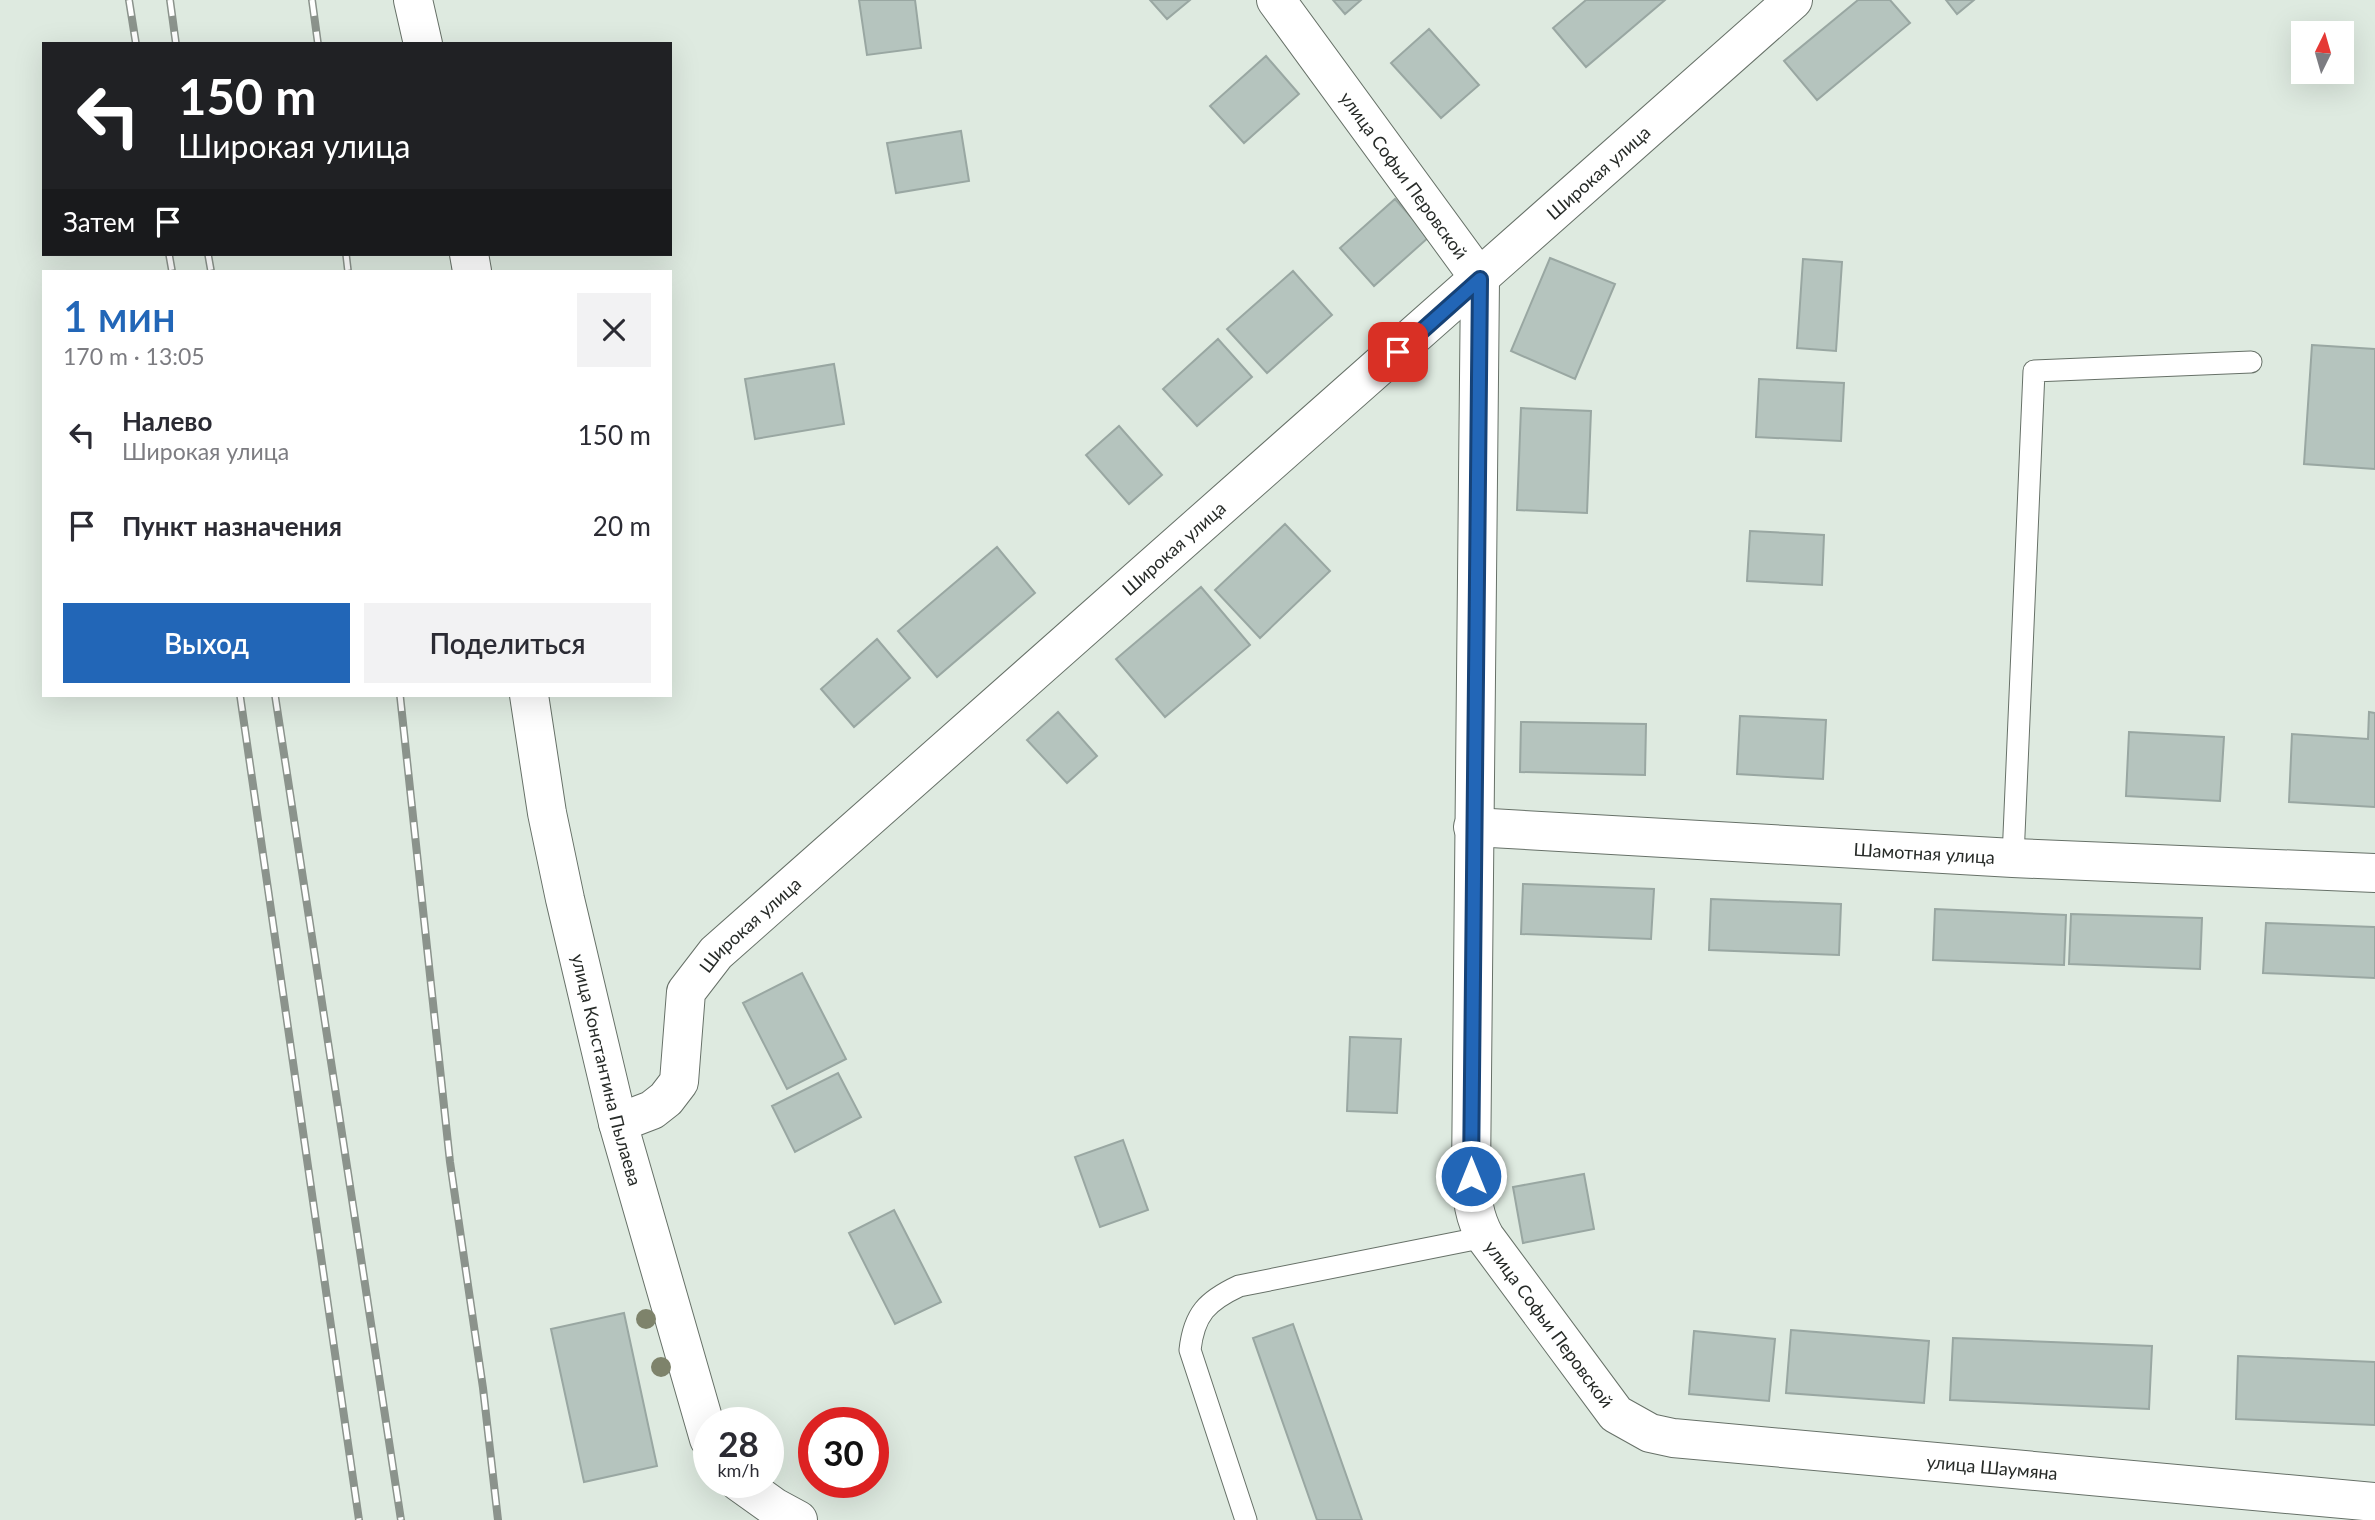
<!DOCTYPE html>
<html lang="ru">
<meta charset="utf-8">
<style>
body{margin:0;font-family:Lato,sans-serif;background:#f2f2f3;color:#2b2b33;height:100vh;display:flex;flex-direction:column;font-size:26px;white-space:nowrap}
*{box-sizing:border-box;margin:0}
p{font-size:23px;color:#7c7c81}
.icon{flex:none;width:38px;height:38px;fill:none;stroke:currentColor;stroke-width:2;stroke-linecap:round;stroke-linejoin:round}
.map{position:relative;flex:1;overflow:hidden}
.side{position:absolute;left:42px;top:270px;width:630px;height:427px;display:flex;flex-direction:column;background:#fff;border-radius:0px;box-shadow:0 7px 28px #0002}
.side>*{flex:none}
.banner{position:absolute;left:42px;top:42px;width:630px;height:214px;border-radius:0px;box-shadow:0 7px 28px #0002;background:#202124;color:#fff;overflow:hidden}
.needle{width:46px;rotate:5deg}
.buttons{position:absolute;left:2291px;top:21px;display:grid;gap:14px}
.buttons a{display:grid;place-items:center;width:63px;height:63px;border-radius:0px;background:#fff;box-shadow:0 7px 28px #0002;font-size:35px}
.speed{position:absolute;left:693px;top:1407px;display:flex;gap:14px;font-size:35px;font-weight:700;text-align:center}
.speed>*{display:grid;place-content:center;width:91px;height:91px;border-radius:50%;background:#fff;box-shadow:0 7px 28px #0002;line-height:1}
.speed small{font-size:18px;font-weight:400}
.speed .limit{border:10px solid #d22;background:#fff;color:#111}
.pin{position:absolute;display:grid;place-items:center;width:60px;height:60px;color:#fff;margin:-30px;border-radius:14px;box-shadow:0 4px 10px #0006}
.me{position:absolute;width:77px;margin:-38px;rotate:0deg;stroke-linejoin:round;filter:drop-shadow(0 0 5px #0008)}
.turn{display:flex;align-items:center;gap:24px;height:147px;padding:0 21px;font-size:32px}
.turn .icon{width:91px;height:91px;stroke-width:2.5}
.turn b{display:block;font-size:49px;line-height:60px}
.then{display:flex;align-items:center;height:66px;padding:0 21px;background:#0003;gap:14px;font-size:26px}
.round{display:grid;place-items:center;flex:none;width:74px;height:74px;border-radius:0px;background:#f2f2f3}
.overview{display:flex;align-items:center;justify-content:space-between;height:119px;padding:0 21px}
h1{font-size:42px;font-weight:600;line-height:52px;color:#2266b7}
.primary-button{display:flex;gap:14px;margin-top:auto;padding:14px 21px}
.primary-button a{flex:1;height:80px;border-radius:0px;background:#2266b7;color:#fff;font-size:28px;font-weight:600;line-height:80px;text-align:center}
.primary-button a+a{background:#f2f2f3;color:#2b2b33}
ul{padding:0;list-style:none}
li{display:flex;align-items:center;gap:21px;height:91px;padding:0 21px}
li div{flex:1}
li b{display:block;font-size:26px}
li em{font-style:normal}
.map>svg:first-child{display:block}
.building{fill:#b5c4be;stroke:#99a7a2;stroke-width:2}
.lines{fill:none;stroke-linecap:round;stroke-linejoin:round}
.service-casing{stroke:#677168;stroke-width:23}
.minor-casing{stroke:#677168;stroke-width:40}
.service{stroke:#fff;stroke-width:21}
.minor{stroke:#fff;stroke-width:38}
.rail-casing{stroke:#8b938c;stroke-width:8}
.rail{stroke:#fff;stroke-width:5;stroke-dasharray:16;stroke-linecap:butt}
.tree{fill:#7e836b}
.route-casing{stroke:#164277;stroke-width:18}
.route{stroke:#2266b7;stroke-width:12}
.labels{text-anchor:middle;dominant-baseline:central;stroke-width:7;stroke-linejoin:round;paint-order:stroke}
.street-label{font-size:18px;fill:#272b28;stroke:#fff}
</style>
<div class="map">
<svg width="2375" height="1520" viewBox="0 0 2375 1520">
<rect width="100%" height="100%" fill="#deeae0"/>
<path class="building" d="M859,0H915L921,48L867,55Z
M1150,0H1190L1167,19Z
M1333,0H1361L1345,14Z
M1586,0H1665L1586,67L1553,28Z
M1858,0H1890L1910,23L1817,100L1784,61Z
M1946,0H1974L1957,14Z
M1429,29L1479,85L1441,118L1391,63Z
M1266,56L1299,94L1244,143L1210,106Z
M961,131L969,181L896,193L887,143Z
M1395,199L1429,237L1374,286L1340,248Z
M1550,258L1615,284L1575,379L1511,351Z
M1803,259L1842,262L1836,351L1797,348Z
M1293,271L1332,315L1267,373L1227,329Z
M1218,339L1252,377L1197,426L1163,389Z
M2312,345L2375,349V469L2304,464Z
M834,364L844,424L755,439L745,379Z
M1759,379L1844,383L1841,441L1756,437Z
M1521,408L1591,411L1587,513L1517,510Z
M1119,426L1162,475L1129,504L1086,455Z
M1285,524L1330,571L1260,638L1215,590Z
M1750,531L1824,535L1822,585L1747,581Z
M997,547L1035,593L937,677L898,631Z
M1201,587L1250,645L1165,717L1116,659Z
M877,639L910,678L854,727L821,689Z
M1058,712L1097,756L1067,783L1027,740Z
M2369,712L2375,713V807L2289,802L2292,734L2368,739Z
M1740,716L1826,720L1823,779L1737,774Z
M1521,722L1646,724L1645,775L1520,772Z
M2129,732L2224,737L2220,801L2126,796Z
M1523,884L1654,889L1651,939L1521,934Z
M1711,899L1841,904L1839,955L1709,950Z
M1935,909L2066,915L2064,965L1933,960Z
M2071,914L2202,918L2200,969L2069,964Z
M2266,923L2375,927V978L2263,973Z
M802,973L846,1059L787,1089L743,1003Z
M1350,1037L1401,1039L1397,1113L1347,1111Z
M838,1073L861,1117L795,1152L772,1106Z
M1123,1140L1148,1210L1100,1227L1075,1157Z
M1584,1174L1594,1229L1523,1243L1513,1187Z
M894,1210L941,1302L895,1324L849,1233Z
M624,1313L657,1466L584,1482L551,1329Z
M1293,1324L1362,1520H1317L1253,1338Z
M1791,1330L1929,1341L1924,1403L1786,1393Z
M1694,1331L1775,1339L1769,1401L1689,1394Z
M1953,1338L2152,1346L2149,1409L1950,1400Z
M2238,1356L2375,1362V1425L2236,1419Z"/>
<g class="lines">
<g class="service-casing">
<path id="service" d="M2013,858L2034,371L2251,362
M1246,1520L1190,1350C1194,1314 1207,1301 1239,1286L1485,1237"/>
</g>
<g class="minor-casing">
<g id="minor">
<path d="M413,0L423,44"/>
<path id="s1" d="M1276,0L1480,279L1471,1176C1472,1199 1474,1217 1485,1237L1616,1414L1650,1433L1673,1438L2375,1502"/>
<path d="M469,254L472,271"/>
<path id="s2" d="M529,695L547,813L565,899L590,1005L618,1123L709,1439"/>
<path id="s3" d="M1473,827L2013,858L2375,873"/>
<path id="s4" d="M618,1123L652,1110L666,1099L679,1082L686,992L716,953L1793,0"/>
<path d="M739,1482L774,1507L798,1520"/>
</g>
</g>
<use href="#service" class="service"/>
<use href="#minor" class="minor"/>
<g class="rail-casing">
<path id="rail" d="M129,0L136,44
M170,0L176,44
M312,0L318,44
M169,254L172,271
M208,254L211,271
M346,254L348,271
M240,695L359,1520
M275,695L401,1520
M400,695L450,1162L483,1388L498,1520"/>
</g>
<use href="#rail" class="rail"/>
</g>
<g class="tree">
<circle cx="646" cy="1319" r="10"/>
<circle cx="661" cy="1367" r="10"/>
</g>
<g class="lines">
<g class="route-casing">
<path id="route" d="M1398,352L1480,279L1471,1176"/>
</g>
<use href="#route" class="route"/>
</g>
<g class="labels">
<g class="street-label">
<text stroke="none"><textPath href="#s4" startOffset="1393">Широкая улица</textPath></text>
<text stroke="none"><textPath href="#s1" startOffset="217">улица Софьи Перовской</textPath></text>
<text stroke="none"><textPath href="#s4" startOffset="826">Широкая улица</textPath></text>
<text stroke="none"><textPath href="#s3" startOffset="452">Шамотная улица</textPath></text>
<text stroke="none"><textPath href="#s4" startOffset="259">Широкая улица</textPath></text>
<text stroke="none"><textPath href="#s2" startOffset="383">улица Константина Пылаева</textPath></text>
<text stroke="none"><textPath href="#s1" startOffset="1414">улица Софьи Перовской</textPath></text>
<text stroke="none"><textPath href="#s1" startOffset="1909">улица Шаумяна</textPath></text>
</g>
</g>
</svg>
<div class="buttons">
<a><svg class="needle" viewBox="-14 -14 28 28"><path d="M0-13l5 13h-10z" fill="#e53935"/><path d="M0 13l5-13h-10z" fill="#7c7c81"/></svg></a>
</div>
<div class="speed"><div>28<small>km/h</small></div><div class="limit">30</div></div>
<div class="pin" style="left:1398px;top:352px;background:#d93025"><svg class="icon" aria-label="arrive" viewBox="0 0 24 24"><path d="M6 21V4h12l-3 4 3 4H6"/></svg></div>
<svg class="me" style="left:1471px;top:1176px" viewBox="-20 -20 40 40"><circle r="17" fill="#2266b7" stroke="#fff" stroke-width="3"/><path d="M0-11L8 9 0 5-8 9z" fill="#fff"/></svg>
<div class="banner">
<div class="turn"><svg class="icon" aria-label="left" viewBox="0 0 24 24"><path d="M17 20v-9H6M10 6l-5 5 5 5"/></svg><div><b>150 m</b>Широкая улица</div></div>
<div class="then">Затем<svg class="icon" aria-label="arrive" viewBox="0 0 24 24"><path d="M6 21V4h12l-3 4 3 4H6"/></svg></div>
</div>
<section class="side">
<div class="overview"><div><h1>1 мин</h1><p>170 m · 13:05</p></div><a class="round"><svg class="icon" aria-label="close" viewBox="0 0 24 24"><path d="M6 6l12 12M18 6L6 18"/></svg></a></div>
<ul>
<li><svg class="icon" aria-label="left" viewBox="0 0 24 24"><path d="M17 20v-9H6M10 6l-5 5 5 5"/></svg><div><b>Налево</b><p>Широкая улица</p></div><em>150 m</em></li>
<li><svg class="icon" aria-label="arrive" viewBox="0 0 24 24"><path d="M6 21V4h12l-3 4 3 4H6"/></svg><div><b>Пункт назначения</b></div><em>20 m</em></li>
</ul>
<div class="primary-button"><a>Выход</a><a>Поделиться</a></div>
</section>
</div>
